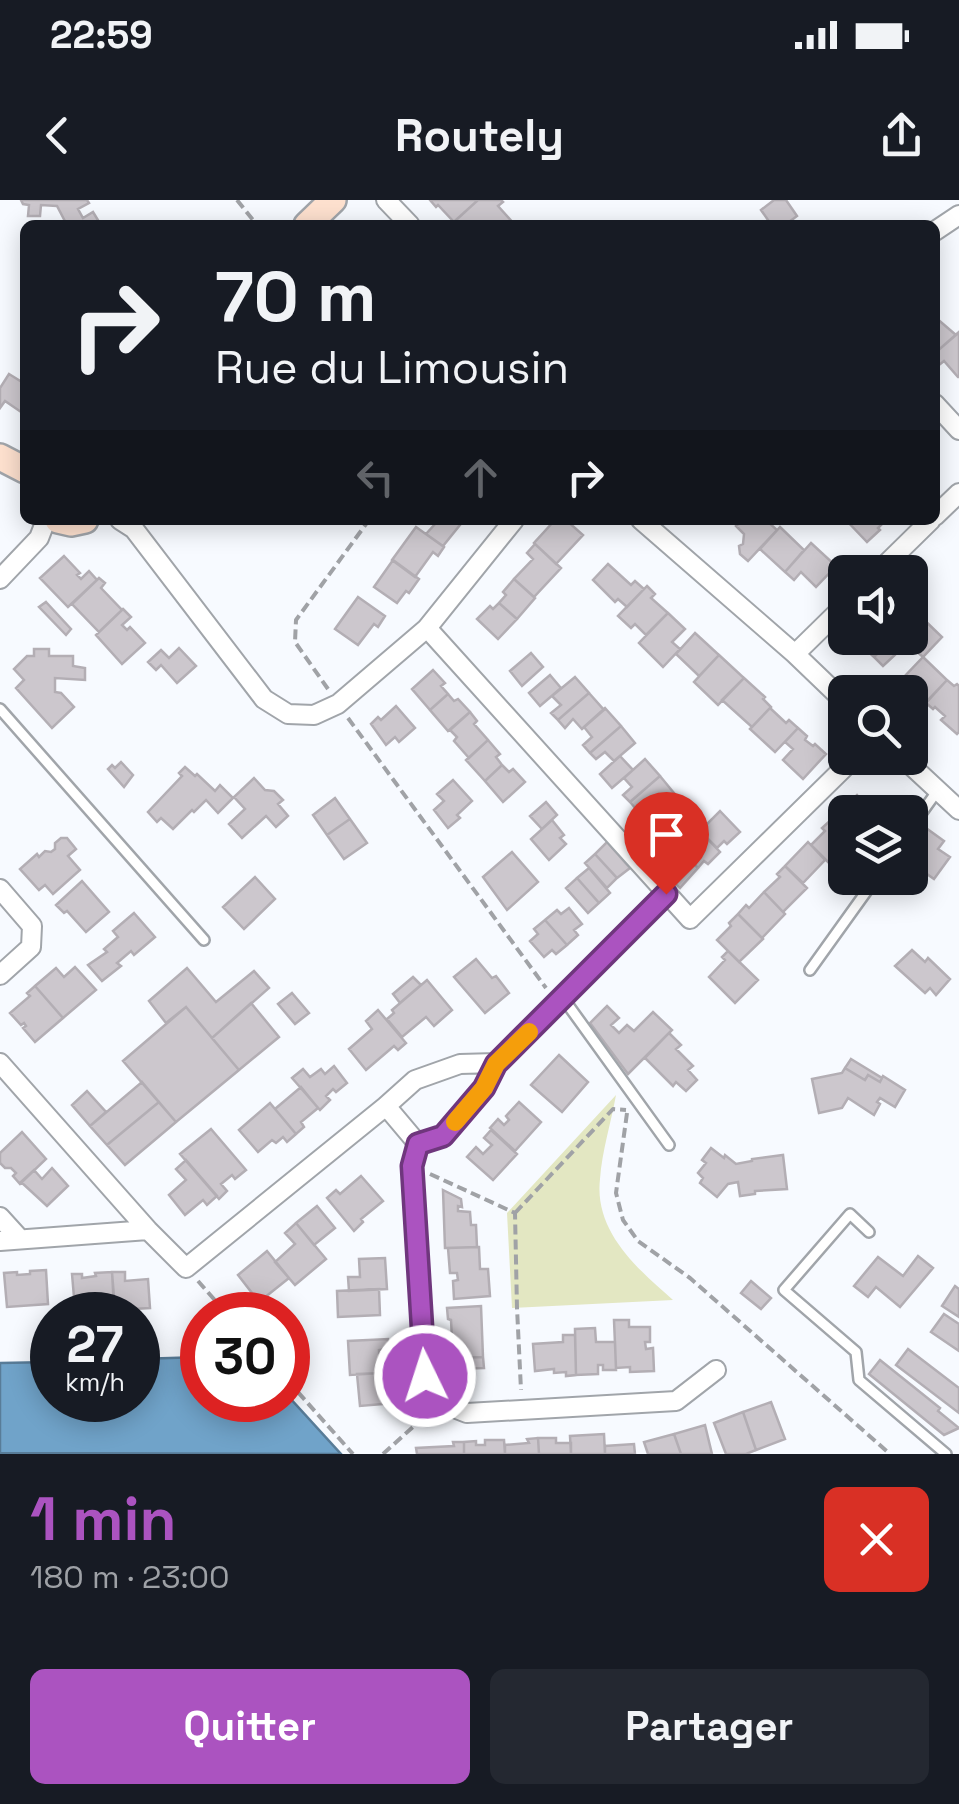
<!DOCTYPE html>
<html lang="fr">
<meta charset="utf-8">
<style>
body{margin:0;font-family:"Space Grotesk",sans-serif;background:#242831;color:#f1f3f6;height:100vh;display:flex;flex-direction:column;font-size:38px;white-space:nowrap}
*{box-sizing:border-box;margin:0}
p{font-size:32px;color:#9ea1a6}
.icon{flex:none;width:55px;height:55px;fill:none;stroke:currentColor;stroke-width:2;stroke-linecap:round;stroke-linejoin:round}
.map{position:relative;height:1254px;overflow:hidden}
.drawer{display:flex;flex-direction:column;background:#171b24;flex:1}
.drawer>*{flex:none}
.top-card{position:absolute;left:20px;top:20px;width:920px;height:305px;border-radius:15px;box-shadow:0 5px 25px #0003;background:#171b24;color:#f1f3f6;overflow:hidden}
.buttons{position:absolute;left:828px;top:355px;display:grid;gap:20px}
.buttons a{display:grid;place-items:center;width:100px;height:100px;border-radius:15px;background:#171b24;box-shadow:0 5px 25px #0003;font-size:50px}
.speed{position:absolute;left:30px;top:1092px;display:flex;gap:20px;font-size:50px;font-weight:700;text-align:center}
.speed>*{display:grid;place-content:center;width:130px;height:130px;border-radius:50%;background:#171b24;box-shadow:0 5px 25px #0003;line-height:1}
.speed small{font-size:25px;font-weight:400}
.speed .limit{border:15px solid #d22;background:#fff;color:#111}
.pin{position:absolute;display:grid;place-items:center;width:85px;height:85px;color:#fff;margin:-102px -42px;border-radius:50% 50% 50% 0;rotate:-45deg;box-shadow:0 0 10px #0007}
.pin .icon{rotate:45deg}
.me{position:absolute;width:110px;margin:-55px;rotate:356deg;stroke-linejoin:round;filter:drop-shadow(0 0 8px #0008)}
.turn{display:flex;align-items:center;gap:35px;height:210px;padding:0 30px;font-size:45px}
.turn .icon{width:130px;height:130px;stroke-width:2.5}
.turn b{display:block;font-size:70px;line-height:85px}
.lanes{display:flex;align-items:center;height:95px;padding:0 30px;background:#0003;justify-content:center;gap:50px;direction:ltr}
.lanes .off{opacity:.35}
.round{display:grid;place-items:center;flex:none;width:105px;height:105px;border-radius:15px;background:#242831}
.summary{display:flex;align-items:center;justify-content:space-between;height:170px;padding:0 30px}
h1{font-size:60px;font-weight:600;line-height:75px;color:#ab53c0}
.button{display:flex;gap:20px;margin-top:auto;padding:20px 30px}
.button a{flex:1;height:115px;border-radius:15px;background:#ab53c0;color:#fff;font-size:40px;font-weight:600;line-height:115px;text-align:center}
.button a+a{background:#242831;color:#f1f3f6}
.status{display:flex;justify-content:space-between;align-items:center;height:70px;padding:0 50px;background:#171b24;direction:ltr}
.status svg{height:28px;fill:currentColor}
header{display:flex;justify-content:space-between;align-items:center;height:130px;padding:0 30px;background:#171b24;font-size:45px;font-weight:600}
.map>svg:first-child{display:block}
.green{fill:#e3e7c2}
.water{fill:#70a3c9;stroke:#587c98;stroke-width:2.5}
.building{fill:#ccc7cd;stroke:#b3aeb4;stroke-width:2.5}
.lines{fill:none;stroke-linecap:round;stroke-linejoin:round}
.lane-casing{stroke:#a1a5aa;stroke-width:14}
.street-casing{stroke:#a1a5aa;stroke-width:22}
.secondary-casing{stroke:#a1a5aa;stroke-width:30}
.path{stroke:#a0a2a6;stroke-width:4;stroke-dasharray:10 5;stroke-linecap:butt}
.lane{stroke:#fff;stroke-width:9}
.street{stroke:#fff;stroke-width:18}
.secondary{stroke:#fee1cf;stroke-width:25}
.route-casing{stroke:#6f367d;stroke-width:25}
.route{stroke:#ab53c0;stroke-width:18}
.slow{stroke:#f59e0b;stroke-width:18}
</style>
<div class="status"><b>22:59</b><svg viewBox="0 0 49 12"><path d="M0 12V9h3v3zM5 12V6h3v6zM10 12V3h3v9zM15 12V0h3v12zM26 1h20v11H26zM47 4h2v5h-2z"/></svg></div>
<header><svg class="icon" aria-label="back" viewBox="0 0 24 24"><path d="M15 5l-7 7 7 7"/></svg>Routely<svg class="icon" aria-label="share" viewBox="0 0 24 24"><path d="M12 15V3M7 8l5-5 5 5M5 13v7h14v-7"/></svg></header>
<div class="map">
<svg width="959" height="1254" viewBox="0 0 959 1254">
<rect width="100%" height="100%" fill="#f7faff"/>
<path class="green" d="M616,895C611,923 602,951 600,979C594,1032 638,1069 673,1100L512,1108L507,1013Z"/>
<path class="water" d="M202,1157V1200H288V1196L341,1254L0,1253V1163L52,1162V1200H138V1159Z"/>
<path class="building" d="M21,0H87L89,3L78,9L83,18L93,12L101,25H67L57,6L41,5L40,16H28L29,5L23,4Z
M430,0H478L454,22L438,5L436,7Z
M478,0H501L503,2L498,6L515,25H460L456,20Z
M774,0H786L797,16L785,25H762L768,20L761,10Z
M935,117L956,135L935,153Z
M959,132V177H958L944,161L939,165L935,160V153Z
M9,174L25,184L24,214L5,201L0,208V188Z
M431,320H464L443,346L426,334L435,324Z
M555,320H566L583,335L556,364L534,343Z
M742,320H766L777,330L748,361L740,354L739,346L743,344L744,334L736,326Z
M846,320H886L878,328L880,330L867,342Z
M416,327L444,347L438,356L433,352L415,377L392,360Z
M780,327L804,350L785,372L760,349Z
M811,343L836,366L816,387L801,372L794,380L785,372Z
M535,344L561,368L534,397L514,379L533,359L527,353Z
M64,356L80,373L77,375L81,379L89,371L97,380L68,407L40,378Z
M393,360L419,379L409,393L406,391L397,403L374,387Z
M608,364L631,385L635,381L644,389L627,407L618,399L615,402L593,380Z
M99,378L105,383L101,388L122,410L99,432L72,404Z
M514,379L535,398L517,419L499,403L506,395L503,392Z
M647,386L655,394L651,398L668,413L646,435L635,424L631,428L618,416Z
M358,397L385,416L378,427L374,424L358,445L335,429Z
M46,402L71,429L66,435L39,407Z
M499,403L517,419L498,439L477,419L490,406L493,409Z
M123,409L131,417L122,425L127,430L130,427L145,443L122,464L96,435Z
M668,413L685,429L672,442L680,449L663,467L639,443Z
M917,413L942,437L923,457L901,438H910V421Z
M695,433L719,455L699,476L676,454Z
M853,438H894L874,457Z
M888,443L898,452L883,466L874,457Z
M179,448L196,466L177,483L161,465L156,470L148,462L161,450L169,458Z
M34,449H49V456H73V466L85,468V480L55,478V492L61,493L74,507L52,528L16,488L24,480L14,469L27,456H34Z
M531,453L543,467L522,486L510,471Z
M719,455L744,478L718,505L694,482Z
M923,457L947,480L925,503L915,493L918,490L904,477Z
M433,470L445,483L441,486L448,494L430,510L412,489Z
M550,475L561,488L540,506L529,493Z
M575,477L589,493L558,520L551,513L561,505L552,496Z
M744,478L765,497L763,499L771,507L752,527L722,500Z
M947,480L954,486L957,484L959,486V532L957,534L941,520L945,516L935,507L933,509L926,503Z
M589,493L604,510L582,529L573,519L565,528L558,520Z
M448,494L454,501L458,499L470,512L448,531L430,510Z
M396,506L415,528L399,542L395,537L386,545L371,524L378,517L381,520Z
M605,508L621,526L590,553L583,545L592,537L584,527Z
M770,508L786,523L789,520L798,528L775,552L750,529Z
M470,512L477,521L474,524L488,540L469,558L454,541L457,537L450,530Z
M621,526L635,543L614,561L605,552L596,559L590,553Z
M798,528L807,536L805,540L813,546L815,544L826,554L803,579L783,560L793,549L785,542Z
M488,540L500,554L496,557L502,565L485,581L466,560Z
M620,556L633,570L612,588L600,574Z
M645,559L660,576L630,602L623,595L632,587L624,578Z
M121,562L133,575L124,587L108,569L112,565L115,568Z
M502,565L509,572L513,569L525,582L503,602L485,581Z
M185,567L195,576L197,574L215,591L220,585L233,598L218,613L206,600L194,612L192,610L173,629L161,618L157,622L148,612L182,576L179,573Z
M660,576L674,593L654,611L644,601L636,609L630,602Z
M254,578L265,590L274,591L283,600L278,604L288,616L276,627L266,616L242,638L229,624L245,609L234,597Z
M453,580L472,601L457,615L460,618L448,628L434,610L444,601L437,594Z
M857,595L865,604L862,607L866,610L874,602L885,612H845V631L832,619Z
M335,598L350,619L327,635L313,615Z
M546,602L557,615L542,629L530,616Z
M720,611L740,632L727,644L724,641L717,648L700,631Z
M350,619L367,643L344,659L327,635Z
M832,619L845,631V652L831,665L811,645L825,631L822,628Z
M552,620L564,635L560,638L566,644L549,660L531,639Z
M926,628L944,641L938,649L950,657L934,679L910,662V651Z
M700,631L720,652L708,664L704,661L698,668L680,650Z
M61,638H67L76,649L68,656L80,670L53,694L45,685L39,690L20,669L37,654L39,657L45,651L51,652L55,649V643Z
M607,642L630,668L617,678L595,654Z
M808,642L825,660L803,683L785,666Z
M680,650L698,668L680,688L658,668L672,654L674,657Z
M512,652L538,682L507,710L483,677Z
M595,654L617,678L607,688L585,663Z
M785,666L807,688L783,712L764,692L780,677L777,674Z
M589,668L610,693L599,703L577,678Z
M255,677L275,699L244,729L223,707Z
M577,678L599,703L588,713L566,688Z
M82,681L109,712L86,732L67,711L64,713L56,705Z
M764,692L785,714L762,738L738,714L746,705L749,708Z
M569,708L582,724L574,730L578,735L567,745L545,720L557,710L561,714Z
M134,713L155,737L134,755L131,751L117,763L121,766L102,781L88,765L107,752L104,749L118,737L113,731Z
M738,714L763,739L739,762L717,740L731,726L729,723Z
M545,720L567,745L556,754L552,750L544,757L530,741L538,734L534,729Z
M912,750L925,762L928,758L950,779L936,795L930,788L925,793L895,766Z
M728,751L758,780L735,803L709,777L725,760L722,757Z
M476,759L492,778L496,776L509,793L485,813L454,777Z
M75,767L96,790L63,818L35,786L56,768L64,777Z
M187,768L216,802L254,771L269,788L212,838L186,807L166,823L149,801Z
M413,777L421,785L400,803L393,794Z
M427,780L452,810L434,826L426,817L402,837L387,819L394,813L392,810Z
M35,786L63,818L35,842L23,828L26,826L24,823L21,825L10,813L30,796L27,793Z
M292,793L309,813L295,824L278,804Z
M251,803L279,837L239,870L212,838Z
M607,806L619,818L611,825L619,833L627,825L634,831L653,812L672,830L628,874L590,823Z
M186,807L239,870L176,922L123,861Z
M378,810L406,843L398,850L394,846L366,870L349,849L372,829L366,821Z
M669,833L681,845L676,849L693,866L688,870L697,880L686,891L676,882L673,886L645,858Z
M559,855L588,882L562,912L531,885Z
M851,859L882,878L880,882L868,875L865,880L845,868Z
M334,866L347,883L336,892L333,889L326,896L330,900L320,910L292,878L303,869L310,877L321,869L325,874Z
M845,868L865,880L868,875L880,882L883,876L905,890L895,907L880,898L877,902L880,904L874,915L848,898L842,908L819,913L812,879L842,873Z
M142,882L159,902L107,945L90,926Z
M301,887L318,908L301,922L304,927L296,934L275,909Z
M87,891L106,912L90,926L72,905Z
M159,902L176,922L125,965L107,945Z
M519,902L541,922L515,951L490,928L498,919L504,925L509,920L506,916Z
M270,903L296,934L287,942L283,937L276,943L272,940L258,952L239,930Z
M211,929L246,970L235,979L232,975L221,984L227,991L219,999L180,954Z
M491,930L517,954L493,980L467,957L476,947L483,954L492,945L484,938Z
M22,932L46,959L20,984L13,976L16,973L11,968H5L0,963V953Z
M711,948L724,958L725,955L736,964L752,961V959L783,955L787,989L755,991V994L740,996L738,982L728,984L717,997L700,983L703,978L698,973L706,963L702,960Z
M186,960L217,996L207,1005L203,1000L185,1015L169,995L186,980L176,969Z
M52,968L68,986L47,1006L21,982L34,970L42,979Z
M361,976L383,1001L361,1019L363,1022L354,1031L327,998L336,990L340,994Z
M443,990L461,999L462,1007L458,1006V1011L470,1012L471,1025H476L477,1047L445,1048Z
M317,1006L335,1028L314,1045L296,1023Z
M296,1023L326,1059L295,1085L275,1062L295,1044L285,1033Z
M479,1047L480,1069H488L490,1096L454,1099L453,1081L458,1080L457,1073H450L448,1048Z
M267,1051L289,1078L259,1102L238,1075Z
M918,1056L933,1068L900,1107L876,1087L868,1097L854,1086L878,1057L903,1076Z
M385,1058L387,1089L349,1091L348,1077H360L359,1059Z
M46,1070L48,1104L7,1107L4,1073L17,1072V1075L30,1074V1071Z
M112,1072L114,1107L75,1109L72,1074H82V1078L96,1076L95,1073Z
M112,1072H125V1081L148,1079L150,1108L115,1110Z
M751,1081L771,1098L761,1109L741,1093Z
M955,1086L959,1089V1117L942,1106Z
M379,1089L380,1115L338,1117L337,1091Z
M481,1106L483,1157L453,1158L451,1120L448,1119L447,1108Z
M944,1114L959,1124V1151L931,1132Z
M614,1120H629V1127H650V1142H645L646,1149L653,1148L654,1171L630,1172V1167L616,1168Z
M595,1128L596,1142H615L616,1170H603V1165H598V1174L576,1175L575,1129Z
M563,1135H575L576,1175L566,1176V1172L554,1173V1169L535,1171L533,1144L563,1142Z
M388,1139V1149L379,1150L380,1173L350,1175L348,1141Z
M908,1149L959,1188V1213L896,1165Z
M483,1157L484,1168L453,1169V1158Z
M880,1160L940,1208L938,1211L959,1228L944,1235L869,1174Z
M385,1173L386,1190L392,1189L394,1203L360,1206L357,1174Z
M771,1202L785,1239L756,1250L743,1212Z
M743,1212L756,1250L746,1254H726L714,1223Z
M705,1225L712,1254H681L674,1234Z
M604,1234L605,1254H571L570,1236Z
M674,1234L681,1254H648L644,1242Z
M538,1238L539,1254H505V1245L529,1243L527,1239Z
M538,1238H556V1243H571V1254H539Z
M485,1240H504L505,1254H464V1242L476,1241V1245H485Z
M453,1242H464V1254H417L416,1248L454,1246Z
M634,1244L635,1254H605V1246Z"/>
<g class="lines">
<g class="lane-casing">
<path id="lane" d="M0,509L204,740
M910,629L938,590
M810,770L876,678
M563,798L669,945
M869,1032L850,1014L784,1090L856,1152L859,1180L946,1254"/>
</g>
<g class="street-casing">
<path id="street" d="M386,0L410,25
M935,31L959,15
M935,204L959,230
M935,316L959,293
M120,320L134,329L264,499L288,514L314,515L338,504L427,428L514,320
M641,320L795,454L845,502
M878,372L931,320
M0,379L39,338L46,320
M427,428L690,719L854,558
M795,454L845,405
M903,558L959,610
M0,689L32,726L31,747L0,775
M0,863L148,1030L186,1068L386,906
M496,863L484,888L443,936L418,944L386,906L415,880L460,864Z
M496,863L665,694
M418,944L412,966L425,1176L439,1202L467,1213L676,1201L716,1170
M0,1017L20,1039
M0,1041L148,1030"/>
</g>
<g class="secondary-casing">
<path id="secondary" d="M307,25L333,0
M0,257L25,270
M58,320L71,323L85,320"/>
</g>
<path class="path" d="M237,0L257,25
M328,489L295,442L296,420L369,320
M348,518L546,788
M627,913L616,993L623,1020L638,1041L690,1078L890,1254
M430,974L515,1013L517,1108L521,1190
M515,1013L613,909L626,910
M198,1081L228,1115
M288,1181L353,1254
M383,1254L425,1216"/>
<use href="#lane" class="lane"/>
<use href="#street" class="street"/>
<use href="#secondary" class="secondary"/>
</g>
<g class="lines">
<g class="route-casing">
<path id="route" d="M425,1176L412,966L418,944L443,936L484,888L496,864L666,694"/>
</g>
<use href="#route" class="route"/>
<path class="slow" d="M455,922L484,888L496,864L529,832"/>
</g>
</svg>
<div class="buttons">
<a><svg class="icon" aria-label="sound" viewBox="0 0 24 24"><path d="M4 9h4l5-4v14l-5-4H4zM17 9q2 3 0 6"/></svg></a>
<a><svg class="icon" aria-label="search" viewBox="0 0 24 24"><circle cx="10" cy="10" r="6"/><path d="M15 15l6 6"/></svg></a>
<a><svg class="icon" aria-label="layers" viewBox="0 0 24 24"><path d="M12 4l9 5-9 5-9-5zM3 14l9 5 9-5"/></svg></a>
</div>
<div class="speed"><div>27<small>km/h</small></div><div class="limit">30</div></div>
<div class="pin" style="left:666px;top:694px;background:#d93025"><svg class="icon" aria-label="arrive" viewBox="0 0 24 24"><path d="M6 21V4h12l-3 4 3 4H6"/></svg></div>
<svg class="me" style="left:425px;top:1176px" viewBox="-20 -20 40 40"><circle r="17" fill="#ab53c0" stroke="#fff" stroke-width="3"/><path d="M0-11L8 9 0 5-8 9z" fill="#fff"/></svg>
<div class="top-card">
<div class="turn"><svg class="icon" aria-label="right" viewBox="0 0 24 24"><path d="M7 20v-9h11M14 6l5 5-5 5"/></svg><div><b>70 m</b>Rue du Limousin</div></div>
<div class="lanes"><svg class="icon off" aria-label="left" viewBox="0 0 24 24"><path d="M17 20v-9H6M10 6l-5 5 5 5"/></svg><svg class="icon off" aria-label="ahead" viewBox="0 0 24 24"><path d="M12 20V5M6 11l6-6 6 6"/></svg><svg class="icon" aria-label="right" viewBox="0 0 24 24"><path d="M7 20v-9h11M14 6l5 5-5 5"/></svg></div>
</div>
</div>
<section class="drawer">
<div class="summary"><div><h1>1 min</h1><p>180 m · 23:00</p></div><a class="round" style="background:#d93025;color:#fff"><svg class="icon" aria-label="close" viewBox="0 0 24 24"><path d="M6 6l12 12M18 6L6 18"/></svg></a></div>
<div class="button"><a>Quitter</a><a>Partager</a></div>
</section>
